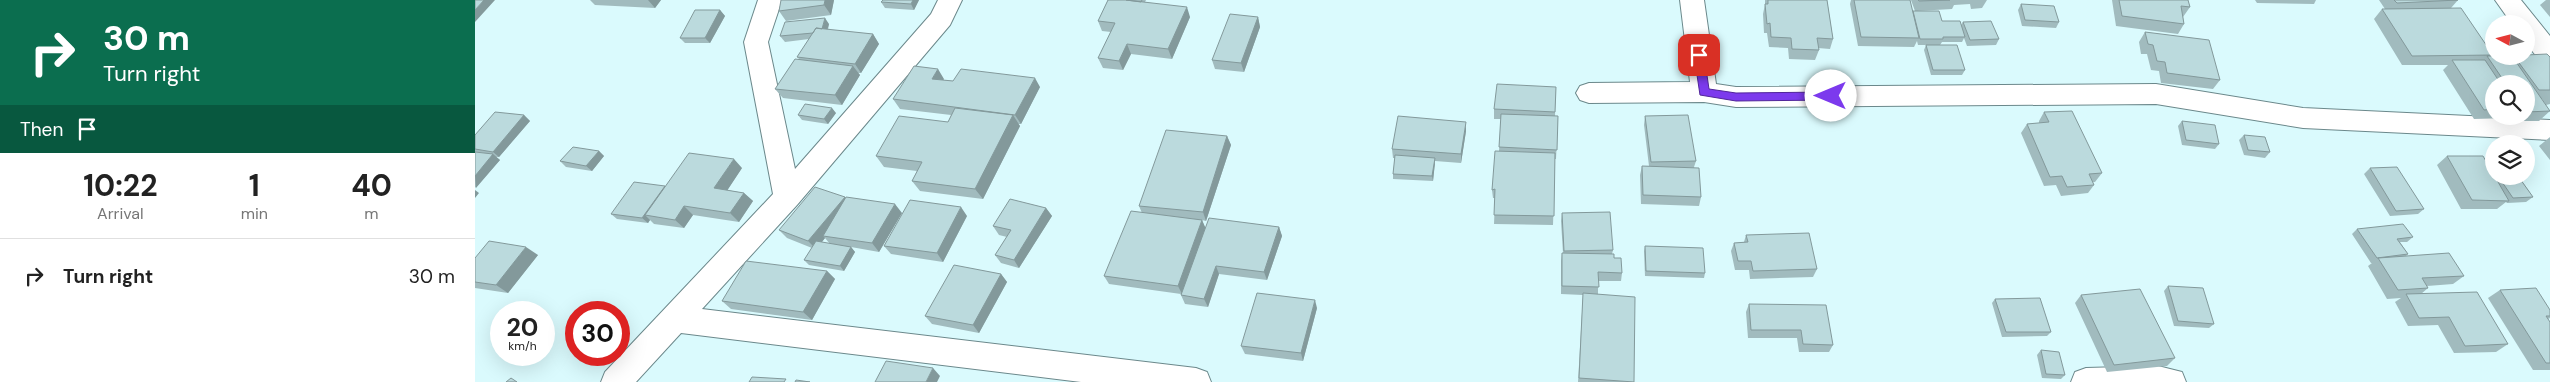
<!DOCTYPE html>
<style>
body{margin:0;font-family:"DM Sans",sans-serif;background:#f6f6f6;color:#222;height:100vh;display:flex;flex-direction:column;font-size:19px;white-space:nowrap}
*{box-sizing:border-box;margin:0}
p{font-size:16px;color:#767676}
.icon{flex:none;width:28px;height:28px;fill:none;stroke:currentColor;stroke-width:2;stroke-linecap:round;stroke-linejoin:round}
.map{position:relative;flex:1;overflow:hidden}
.drawer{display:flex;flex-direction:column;background:#fff;width:475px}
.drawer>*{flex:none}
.top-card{background:#0b6e4f;color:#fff;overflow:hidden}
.needle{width:32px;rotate:277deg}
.controls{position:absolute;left:2010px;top:15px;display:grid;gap:10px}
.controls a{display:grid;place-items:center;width:50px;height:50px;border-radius:50%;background:#fff;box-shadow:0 5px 20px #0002;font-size:25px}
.speed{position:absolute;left:15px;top:301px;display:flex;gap:10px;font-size:25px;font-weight:700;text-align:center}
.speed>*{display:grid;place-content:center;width:65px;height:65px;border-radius:50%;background:#fff;box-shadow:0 5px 20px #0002;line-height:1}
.speed small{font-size:12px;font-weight:400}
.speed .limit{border:8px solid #d22;background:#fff;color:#111}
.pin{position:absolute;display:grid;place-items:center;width:42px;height:42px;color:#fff;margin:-21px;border-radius:10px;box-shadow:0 2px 8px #0006}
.me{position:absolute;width:55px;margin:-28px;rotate:270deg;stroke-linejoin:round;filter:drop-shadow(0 0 4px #0008)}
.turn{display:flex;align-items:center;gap:18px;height:105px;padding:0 20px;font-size:22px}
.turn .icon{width:65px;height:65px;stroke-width:2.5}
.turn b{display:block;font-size:35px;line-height:42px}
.then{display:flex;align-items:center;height:48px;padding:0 20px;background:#0003;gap:10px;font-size:19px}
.eta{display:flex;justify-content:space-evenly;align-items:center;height:85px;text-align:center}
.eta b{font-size:30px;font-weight:700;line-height:35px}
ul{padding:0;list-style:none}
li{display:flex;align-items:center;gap:15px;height:75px;padding:0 20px;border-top:1px solid #e0e0e0}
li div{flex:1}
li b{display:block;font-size:19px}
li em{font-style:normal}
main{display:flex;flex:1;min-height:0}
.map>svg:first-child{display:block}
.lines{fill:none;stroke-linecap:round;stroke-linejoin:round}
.minor-casing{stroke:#6b888b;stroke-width:2}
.minor{fill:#fff;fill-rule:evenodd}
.wall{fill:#a1bbbe;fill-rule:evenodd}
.shaded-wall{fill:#83999b}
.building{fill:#bbdadd;stroke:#83999b}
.route{fill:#7c3aed;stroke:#51269a}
</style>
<main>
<section class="drawer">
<div class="top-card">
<div class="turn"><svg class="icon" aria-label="right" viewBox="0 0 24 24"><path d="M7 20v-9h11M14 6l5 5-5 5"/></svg><div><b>30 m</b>Turn right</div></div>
<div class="then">Then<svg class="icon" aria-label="arrive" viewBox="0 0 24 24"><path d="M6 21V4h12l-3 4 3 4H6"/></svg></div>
</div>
<div class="eta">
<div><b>10:22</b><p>Arrival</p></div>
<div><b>1</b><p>min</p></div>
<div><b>40</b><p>m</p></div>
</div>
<ul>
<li><svg class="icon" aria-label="right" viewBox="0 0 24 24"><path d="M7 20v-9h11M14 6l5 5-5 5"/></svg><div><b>Turn right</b></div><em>30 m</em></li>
</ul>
</section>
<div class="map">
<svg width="2075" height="382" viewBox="0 0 2075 382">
<rect width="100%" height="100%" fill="#dafafd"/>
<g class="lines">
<g class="minor-casing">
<path id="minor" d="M283,0H307L293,42L320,169L456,14L463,0H487L475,25L322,205L227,309L721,368L732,372L736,382H606L206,333L161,382H126L130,372L298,194L269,42Z
M1205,0H1229L1241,84L1261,87L1681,84L1828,108L2075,120V140L1828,128L1681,104L1261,107L1229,102L1114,103L1105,100L1101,93L1105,86L1114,83L1215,82Z
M2020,0H2046L2075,36V63C2055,57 2051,42 2051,24H2037Z
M1683,366L1707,372L1711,382H1596L1600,372L1611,368Z"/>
</g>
<use href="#minor" class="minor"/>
</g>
<path class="wall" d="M115,0H186L180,8L120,5Z
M359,0L356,15L311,21L304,11Z
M408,0H444L439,10L410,8L406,2Z
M633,0H671L670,2L715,17L697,59L656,54L648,70L628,68L623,58L636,32L627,31L623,21Z
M1290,0H1352L1358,39L1355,49L1343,48L1344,50L1340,60L1314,59L1313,48L1294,47L1292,33H1289L1288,14L1290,4Z
M1376,0H1435L1437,12L1438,11H1440L1436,0H1512L1507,8L1496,9L1495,4L1479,5L1477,9L1442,11L1467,21L1486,25L1488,22L1524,39L1521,45L1492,46L1489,38L1487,42H1467L1465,45L1490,70L1487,75H1456L1449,50L1451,45H1443L1442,41L1439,47L1383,46L1375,4Z
M1637,0H1713L1715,7L1708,17L1709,24L1703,34L1641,26Z
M1780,0H1841L1839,4L1782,3Z
M1904,0H1983L1976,8L2018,55L2016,56L2075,57V104L2071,105L2067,99H2066L2075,111L2064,121H2038L2036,116H2051V84H2019V116H2035L2033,118L1999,119L1968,70L1973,65H1927L1899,19L1907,9H1910Z
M2071,0H2075V17L2065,5Z
M1546,4L1584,22L1581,28L1547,26L1543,10Z
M245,10L250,16L235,43H210L205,38Z
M783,17L785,27L769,72L740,69L737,60Z
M354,24L353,30L398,34L404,44L386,73H383L385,75L367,105L308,98L300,89L324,59L322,57L334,39L310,42L305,36Z
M1670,32L1745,80L1738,89L1686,83L1684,71L1676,70L1672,54H1666L1664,42Z
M469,79L468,80L478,81L565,87L546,124H543L545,126L508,199L445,191L437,181L442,171L409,167L401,156L473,122L476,115L425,109L418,99Z
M1081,87L1080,116H1083L1081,159H1080L1078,225L1019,224L1020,198H1018L1017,190L1024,151L1026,119H1019V109Z
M1569,112L1627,173L1620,182H1618L1619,185L1613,193L1586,196L1581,185L1569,186L1546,133L1552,124L1564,123V121Z
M361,113L353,124L327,120L323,115Z
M49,115L55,121L24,157H21L25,160L0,188V135Z
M1170,116L1221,161L1219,167L1226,197L1224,206L1166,204L1165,175L1167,166H1174L1169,125Z
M1707,121L1744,144L1740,149L1707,145L1703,126Z
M991,131L986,163L960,161L958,181L918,179V174L920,158H918L917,149Z
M1769,135L1795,152L1790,158L1769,155L1764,140Z
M752,136L756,145L731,221L727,220L730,228L804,227L807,236L792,280L744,274L733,307L710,304L706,295V294L634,284L629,276L667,213L664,206Z
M2075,137V160L2064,146Z
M124,151L129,156L117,171L91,167L85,161Z
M1972,156L2012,164L2014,162H2019V176H2043L2058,197L2051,202L2032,203L2031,202L2022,209H1986L1962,165Z
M267,168L252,190L269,193L278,201L264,222L218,215L209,228L179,224L175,220L173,223L142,219L136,214L190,186H191Z
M1895,168L1949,209L1943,214L1915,216L1889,174Z
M370,198L427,213L404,252L376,247L380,252L369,271L334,265L329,260L337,248L312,238L304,230ZM350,238L355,244L347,242Z
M571,208L577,216L544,268L526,263L520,255L532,237L524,235L518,226Z
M1087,213L1138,250L1137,254L1147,273L1146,281H1123V294L1159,382H1103L1108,295L1086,294V261L1087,253H1088L1086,221Z
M492,216L468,262L416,254L409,246Z
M1882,229L1938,237L1932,242H1925L1933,254L1931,256L1989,276L1978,284L1952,286L1953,288L1946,294L2033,344L2021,352L1979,353L1963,325L1933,326L1920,302L1926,298L1912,299L1893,266L1897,263H1896L1877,234Z
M1271,235L1342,269L1338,277L1275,279L1274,270H1260L1256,251L1259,243L1269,242Z
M1170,246L1230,273L1229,278L1170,276L1169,251Z
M63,255L33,293L0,288V258Z
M352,271L360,279L337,320L256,309L247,301Z
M526,274L532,282L504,333L457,324L450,316Z
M1693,286L1739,324L1734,328L1699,326L1689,291Z
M2025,290L2075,310V318L2073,319L2075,322V370H2058L2013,298Z
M1606,295L1700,358L1692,366L1632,372L1600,303Z
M1520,299L1576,332L1572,336L1527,337L1517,303Z
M1274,304L1358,345L1354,352H1324L1322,338H1273L1271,312Z
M842,308L828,361L770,354L766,346Z
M1566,350L1590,375L1586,379L1567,378L1562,355Z"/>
<path class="shaded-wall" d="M9,0H20L0,22V10Z
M173,0H186L180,8Z
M350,0H359L356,15L349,5Z
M438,0H444L439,10L436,4Z
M712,7L715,17L697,59L693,49Z
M245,10L250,16L235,43L230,38Z
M783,17L785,27L769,72L766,63Z
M350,18L354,24L350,37L346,32Z
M398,34L404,44L386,73L380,64Z
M652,44L656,54L648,70L644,61Z
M378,66L385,75L367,105L360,95Z
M463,69L469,79L463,88L457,79Z
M560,78L565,87L546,124L540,115Z
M357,108L361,113L353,124L349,119Z
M49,115L55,121L24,157L18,152Z
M538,115L545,126L508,199L500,189Z
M991,122V131L986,163V154Z
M752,136L756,145L731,221L728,212Z
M124,151L129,156L117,171L111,166Z
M18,154L25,160L1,188L0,176Z
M960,158V163L958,181L957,176Z
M259,159L267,168L248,197L239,188Z
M190,186L196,191L170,215L175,220L173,223L167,218Z
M0,190L4,193L0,198Z
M269,193L278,201L264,222L255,213Z
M370,197L377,206L348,236L350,238L341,249L333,241Z
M420,204L427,213L404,252L397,243Z
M209,206L218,215L209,228L200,220Z
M486,207L492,216L468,262L462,253Z
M571,208L577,216L544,268L539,260Z
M727,220L731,229L707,294L703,286Z
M804,227L807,236L792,280L789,272Z
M51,247L63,255L33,293L21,285Z
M376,247L380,252L369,271L365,266Z
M741,266L744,274L733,307L729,299Z
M352,271L360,279L337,320L328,312Z
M526,274L532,282L504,333L498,325Z
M840,300L842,308L828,361L826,353Z
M458,368L465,376L462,382H451Z"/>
<path class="building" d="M0,0H9L0,10Z
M306,0H350L349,5L304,11Z
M408,0H438L436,4L406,2Z
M633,0H651L712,7L693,49L652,44L644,61L623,58L640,23L623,21Z
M651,0H667L666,2Z
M1293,0H1352L1358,39L1342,38L1344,50L1317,49L1316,38L1296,37L1295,23L1292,24L1290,4H1293Z
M1379,0H1435L1444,38L1386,37Z
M1443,0H1475L1444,1Z
M1644,0H1713L1715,7L1706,6L1709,24L1647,16Z
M1919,0H1983L1922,3Z
M1546,4L1579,6L1584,22L1550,20Z
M1986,8L2018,55L1937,56L1907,9Z
M220,10H245L230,38H205Z
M1438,11H1464L1467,21H1485L1490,37H1468V39H1445Z
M755,14L783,17L766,63L737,60Z
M350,18L347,29L341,28L338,33L305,36L310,22Z
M1516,21L1524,39L1495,40L1488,22Z
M341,28L398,34L380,64L322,57Z
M1670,32L1734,40L1745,80L1692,73L1690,62L1682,61L1678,45L1673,44Z
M1451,45H1482L1490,70H1458Z
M2072,54L2075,57V90H2064L2039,56H2051V55Z
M2012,56H2037L2075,111L2051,112V84H2031Z
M320,59L378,66L360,95L300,89Z
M1977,60H2010L2026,84H2019V109L2009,110Z
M439,66L463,69L457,79L478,81L486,69L560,78L540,115L418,99Z
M1022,84L1081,87L1080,112L1019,109Z
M330,104L357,108L349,119L323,115Z
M480,108L538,115L500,189L437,181L447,162L401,156L424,116L473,122Z
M1597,111L1627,173L1614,174L1619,185L1592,187L1587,176L1575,177L1552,124L1574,122L1569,112Z
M20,112L49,115L18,152L0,149V135Z
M1026,114L1083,116L1082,150L1024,147Z
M1213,115L1221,161L1176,162L1170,116Z
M923,116L991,122L986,154L917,149Z
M1707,121L1740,125L1744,144L1711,140Z
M691,130L752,136L728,212L664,206Z
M1769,135L1790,137L1795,152L1773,150Z
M98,147L124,151L111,166L85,161Z
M1020,151L1080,153L1079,216L1019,215L1020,189L1017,190Z
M0,152L18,154L0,176Z
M214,153L259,159L239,188L269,193L255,213L209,206L200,220L170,215Z
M920,155L960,158L957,176L918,174Z
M1972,156H2008L2034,201L1997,200Z
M2014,162H2019V170Z
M1167,166L1224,168L1226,197L1168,195Z
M1922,167L1949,209L1921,211L1895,168Z
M2023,176H2043L2058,197L2038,198Z
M159,182L190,186L167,218L136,214Z
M340,187L370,197L333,241L304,230Z
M371,197L420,204L397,243L348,236Z
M535,199L571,208L539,260L520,255L536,230L518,226Z
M435,200L486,207L462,253L409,246Z
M656,211L727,220L703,286L629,276Z
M1135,212L1138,250L1089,251L1087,213Z
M734,218L804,227L789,272L741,266L729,299L706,295Z
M1928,224L1938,237L1922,239L1933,254L1902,258L1882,229Z
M1334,233L1342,269L1278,271L1276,261H1263L1259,243L1273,242L1271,235Z
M14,241L51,247L21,285L0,282V258Z
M341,241L376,247L365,266L329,260Z
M1170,246L1228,248L1230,273L1171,271Z
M1087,253L1139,254V258H1146L1147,273L1123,272L1124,287L1087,286Z
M1974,253L1989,276L1947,278L1953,288L1923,290L1903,258Z
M271,261L352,271L328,312L247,301Z
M479,265L526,274L498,325L450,316Z
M1693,286L1728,288L1739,324L1703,321Z
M2061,288L2075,310V316H2071L2075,322V363H2071L2025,290Z
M1665,289L1700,358L1639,365L1606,295Z
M2002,292L2033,344L1990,346L1974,317L1944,318L1931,294Z
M782,293L840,300L826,353L766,346Z
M1108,293L1160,297L1159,382L1104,378Z
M1565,298L1576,332H1531L1520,299Z
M1274,304L1351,305L1358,345L1328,344L1326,330H1276Z
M1566,350L1584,352L1590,375L1571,374Z
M411,361L458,368L451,382H400Z
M277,377L311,379L309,382H274Z
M36,378L42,382H31Z
M321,380L335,382H320Z"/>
<path class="route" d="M1224,51L1229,55L1234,89L1261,93L1356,92L1361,96L1356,100L1261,101L1225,95L1219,55Z"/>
</svg>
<div class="controls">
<a><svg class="needle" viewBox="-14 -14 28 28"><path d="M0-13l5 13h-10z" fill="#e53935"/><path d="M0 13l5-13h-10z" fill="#767676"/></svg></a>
<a><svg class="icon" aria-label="search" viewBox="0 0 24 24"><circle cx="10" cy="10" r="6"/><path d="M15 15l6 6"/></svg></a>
<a><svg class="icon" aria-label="layers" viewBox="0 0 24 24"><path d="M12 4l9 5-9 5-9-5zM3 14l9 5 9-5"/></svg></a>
</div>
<div class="speed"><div>20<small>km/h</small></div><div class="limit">30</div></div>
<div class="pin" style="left:1224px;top:55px;background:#d93025"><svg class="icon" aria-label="arrive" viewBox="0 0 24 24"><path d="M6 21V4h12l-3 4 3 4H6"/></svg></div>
<svg class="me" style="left:1356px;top:96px" viewBox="-20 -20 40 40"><circle r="19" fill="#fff"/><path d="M0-13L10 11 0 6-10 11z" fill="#7c3aed"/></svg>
</div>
</main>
